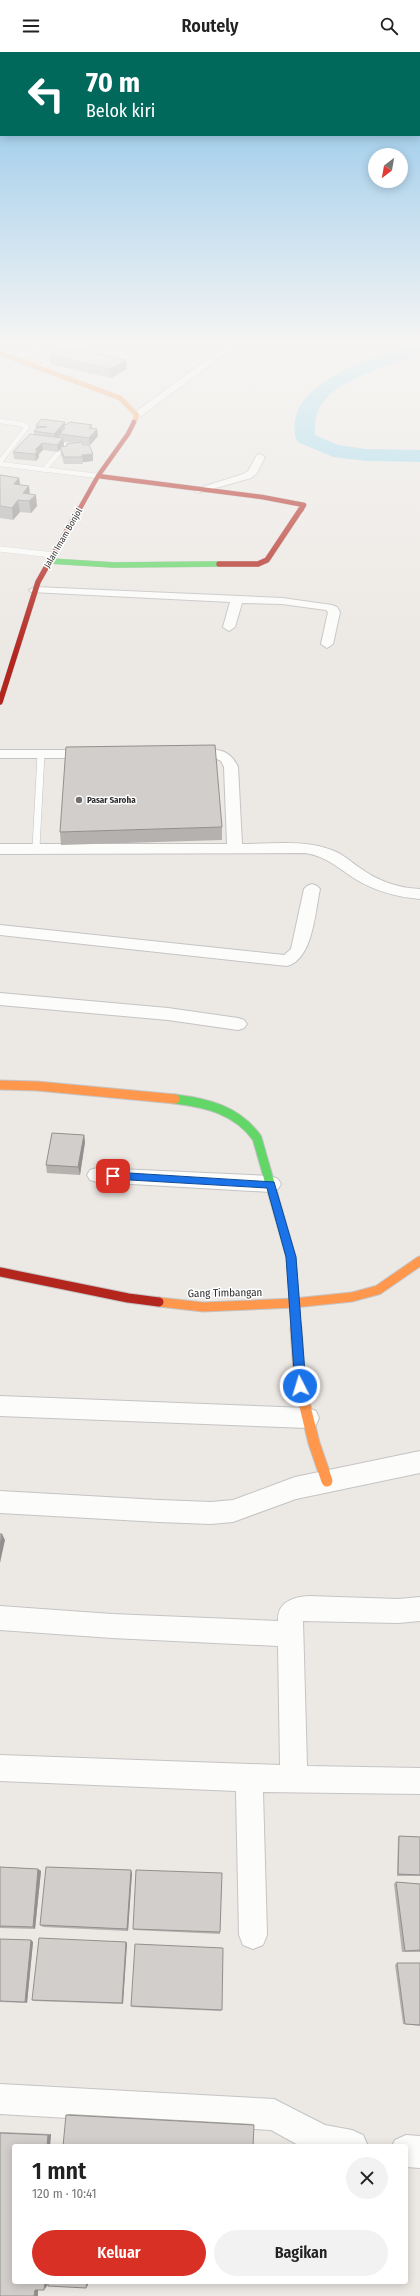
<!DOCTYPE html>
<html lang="id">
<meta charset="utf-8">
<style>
body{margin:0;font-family:"Fira Sans Condensed",sans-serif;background:#f2f2f2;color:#222;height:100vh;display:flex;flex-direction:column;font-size:15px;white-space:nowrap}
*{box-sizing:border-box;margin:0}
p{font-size:13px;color:#767676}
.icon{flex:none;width:22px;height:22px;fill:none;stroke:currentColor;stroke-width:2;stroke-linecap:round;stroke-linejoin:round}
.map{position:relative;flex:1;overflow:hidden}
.side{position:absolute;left:12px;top:2092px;width:396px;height:140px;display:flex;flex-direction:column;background:#fff;border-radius:4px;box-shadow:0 2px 10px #0003}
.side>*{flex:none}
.banner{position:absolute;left:0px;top:0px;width:420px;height:84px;box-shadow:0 2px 10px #0003;background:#00695c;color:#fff;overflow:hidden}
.needle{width:26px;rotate:211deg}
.controls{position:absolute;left:368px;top:96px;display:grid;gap:8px}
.controls a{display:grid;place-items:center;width:40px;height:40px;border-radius:50%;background:#fff;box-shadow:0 2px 10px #0003;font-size:20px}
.pin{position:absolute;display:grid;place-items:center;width:34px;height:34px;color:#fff;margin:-17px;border-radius:8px;box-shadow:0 2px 6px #0006}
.me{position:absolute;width:44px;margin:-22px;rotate:355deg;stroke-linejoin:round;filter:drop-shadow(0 0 3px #0008)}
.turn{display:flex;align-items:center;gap:14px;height:84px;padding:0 20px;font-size:18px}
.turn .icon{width:52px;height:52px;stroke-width:2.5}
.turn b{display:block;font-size:28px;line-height:34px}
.round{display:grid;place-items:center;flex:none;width:42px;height:42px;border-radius:21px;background:#f2f2f2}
.head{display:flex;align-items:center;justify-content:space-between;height:68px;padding:0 20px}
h1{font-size:24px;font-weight:600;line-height:30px}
.button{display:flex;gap:8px;margin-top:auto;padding:8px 20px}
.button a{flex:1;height:46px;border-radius:24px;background:#d93025;color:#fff;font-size:16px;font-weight:600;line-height:46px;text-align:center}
.button a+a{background:#f2f2f2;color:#222}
header{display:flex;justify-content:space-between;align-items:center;height:52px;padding:0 20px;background:#fff;font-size:18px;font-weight:600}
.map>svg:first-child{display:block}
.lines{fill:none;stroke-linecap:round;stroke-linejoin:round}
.river{fill:#99d6ec;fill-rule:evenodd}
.lane-far2-casing{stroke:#c5c4c5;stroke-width:5.5}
.lane-far1-casing{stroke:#c5c4c5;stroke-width:6}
.lane-casing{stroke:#c5c4c5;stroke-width:8}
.street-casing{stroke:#c5c4c5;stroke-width:2}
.fast-far1-casing{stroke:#c5c4c5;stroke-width:6}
.fast-casing{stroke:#c5c4c5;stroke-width:11}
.slow-far2-casing{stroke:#c5c4c5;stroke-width:5.5}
.slow-far1-casing{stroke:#c5c4c5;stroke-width:11}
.slow-casing{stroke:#c5c4c5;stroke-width:13}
.jam-far2-casing{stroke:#c5c4c5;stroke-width:5.5}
.jam-far1-casing{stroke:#c5c4c5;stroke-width:6}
.jam-casing{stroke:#c5c4c5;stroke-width:11}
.lane-far2{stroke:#fcfcfb;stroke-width:4.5}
.lane-far1{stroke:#fcfcfb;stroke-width:5.5}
.lane{stroke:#fcfcfb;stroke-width:7}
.street{fill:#fcfcfb;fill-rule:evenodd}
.fast-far1{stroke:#63d668;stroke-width:5.5}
.fast{stroke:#63d668;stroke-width:9}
.slow-far2{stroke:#ff974d;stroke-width:4.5}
.slow-far1{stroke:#ff974d;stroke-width:9}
.slow{stroke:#ff974d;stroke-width:11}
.jam-far2{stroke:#b3261e;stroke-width:4.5}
.jam-far1{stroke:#b3261e;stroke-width:5.5}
.jam{stroke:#b3261e;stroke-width:9}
.wall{fill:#b4b1af;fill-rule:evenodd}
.shaded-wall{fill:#92908e}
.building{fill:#d1cecb;stroke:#92908e}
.route{fill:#1a73e8;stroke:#114b97}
.poi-dot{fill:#706f6e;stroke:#fff;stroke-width:1.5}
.labels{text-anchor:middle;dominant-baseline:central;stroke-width:3;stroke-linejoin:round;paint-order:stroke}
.far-street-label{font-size:9px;fill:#2e2e2e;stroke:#fff}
.far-poi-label{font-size:9px;font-weight:bold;fill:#2e2e2e;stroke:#fff;text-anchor:start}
.street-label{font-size:11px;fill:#2e2e2e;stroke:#fff}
</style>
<header><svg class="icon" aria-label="menu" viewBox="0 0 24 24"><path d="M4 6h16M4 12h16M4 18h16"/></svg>Routely<svg class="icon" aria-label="search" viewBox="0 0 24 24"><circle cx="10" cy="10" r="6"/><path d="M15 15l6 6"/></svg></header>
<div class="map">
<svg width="420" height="2244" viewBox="0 0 420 2244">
<rect width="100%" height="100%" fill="#ece8e4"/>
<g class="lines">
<path class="river" d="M420,292V303C391,313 338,326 321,353C315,362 315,373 315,383L338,393L366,397L420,398V410L366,409L333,405L298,390C294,384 294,377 295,370C300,325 383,301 420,292Z"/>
<g class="lane-far2-casing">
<path id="lane-far2" d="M0,369L22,372L27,375L0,410
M0,412L98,424
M44,418L66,392"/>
</g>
<g class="lane-far1-casing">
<path id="lane-far1" d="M0,497L53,503"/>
</g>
<g class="lane-casing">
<path id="lane" d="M36,796L41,702"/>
</g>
<g class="street-casing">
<path id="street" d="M44,289H56L18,308L11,306Z
M87,289H99L42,317L35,315Z
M232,289H242L140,365H134V361Z
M260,402L265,405L257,421L251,426L198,441L193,438L243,422L248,419L257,403Z
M35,535L282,546L332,553L337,555L340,560L333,592L327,596L321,592L328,560L326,558L282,552L242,551L235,575L229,579L223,575L230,550L31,540L29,538Z
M191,697C212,698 228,693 238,715L242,792C272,792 306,787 334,799C344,803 351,810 360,816C378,829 397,836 420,837V847C398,845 377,840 357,828C339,817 327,804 305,801L0,802V792H227L224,715L221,709L215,706L186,704L184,701L186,698Z
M0,698H91L98,702L91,706H0Z
M312,832L317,834L320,837C315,860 313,907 287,914L0,883V873L284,903L291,897L304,837L307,834Z
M0,941L168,956L238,966L244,968L247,972L244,976L238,978L168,968L0,953Z
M97,1116L271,1124L278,1127L281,1132L278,1137L271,1140L97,1130L90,1128L87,1123L90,1118Z
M0,1344L308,1356L316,1359L319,1366L316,1373L308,1376L0,1364Z
M420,1399V1421L296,1447L233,1470L211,1472L159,1470L0,1461V1439L159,1448L211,1450L233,1448L295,1425Z
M309,1544L398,1547L420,1545V1569L398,1571L303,1569L307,1714L420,1716V1742L263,1740L267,1883L263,1893L253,1897L243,1893L239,1883L236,1739L0,1729V1703L280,1713L278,1594L112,1586L0,1578V1554L112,1562L278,1569C277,1550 293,1545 309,1544Z
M0,2032L274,2047L325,2073L352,2078L363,2083L368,2094H300L271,2078L0,2062Z
M406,2083L420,2084V2116L406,2115V2094H392L395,2088Z"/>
</g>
<g class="fast-far1-casing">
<path id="fast-far1" d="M50,509L114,513L219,512"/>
</g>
<g class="fast-casing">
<path id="fast" d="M175,1047C207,1051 237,1058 257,1086L291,1205L295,1258"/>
</g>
<g class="slow-far2-casing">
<path id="slow-far2" d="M0,301L120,346L137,363L134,370"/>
</g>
<g class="slow-far1-casing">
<path id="slow-far1" d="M0,1033L37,1034L175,1047
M159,1250L203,1255L294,1251L352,1245L378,1238L420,1209
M295,1258L296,1277"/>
</g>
<g class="slow-casing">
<path id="slow" d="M296,1276L300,1334L314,1391L327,1429"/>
</g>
<g class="jam-far2-casing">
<path id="jam-far2" d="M98,424L262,445L304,453L301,458
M79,458L98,424L128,382L134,370"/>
</g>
<g class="jam-far1-casing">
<path id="jam-far1" d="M219,512H258L267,508L301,457
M0,650L38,530L79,457"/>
</g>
<g class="jam-casing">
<path id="jam" d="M0,1220L128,1246L159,1250"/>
</g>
<use href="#lane-far2" class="lane-far2"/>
<use href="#lane-far1" class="lane-far1"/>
<use href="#lane" class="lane"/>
<use href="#street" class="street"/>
<use href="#fast-far1" class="fast-far1"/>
<use href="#fast" class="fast"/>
<use href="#slow-far2" class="slow-far2"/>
<use href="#slow-far1" class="slow-far1"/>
<use href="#slow" class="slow"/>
<use href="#jam-far2" class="jam-far2"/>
<use href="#jam-far1" class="jam-far1"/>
<use href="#jam" class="jam"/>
</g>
<path class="wall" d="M49,303L126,308L127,317L111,326L50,312Z
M65,370V374L92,373V376L97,377L98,384L90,393L83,392L93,402V409L83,410V412H64L61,402L60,397L58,400L43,398L39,402V405L36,409L14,407L13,400L34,383V379L36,377V374ZM64,390L75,391L66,392V394H63L64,393Z
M0,423L19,426L20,433L29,434L30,442L37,454L31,461L20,460L13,468L0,466Z
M222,775V788L61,793L60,780Z
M84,1083L85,1090L80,1123L47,1121L46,1113Z
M399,1784L420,1785V1824H397L398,1785Z
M0,1815L38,1817L41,1819L35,1877L0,1876Z
M132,1821L128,1879L43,1875L40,1873Z
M222,1821L220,1882L134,1878L133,1877Z
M396,1830L420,1832V1900H402L394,1832Z
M0,1887L31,1888L33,1890L27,1951L0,1950Z
M126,1890L127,1891L123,1952L34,1949L32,1948Z
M223,1896L221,1959L132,1955L131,1954Z
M397,1911H420V1974L403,1972L395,1913Z
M69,2062L253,2072L254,2073L66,2063Z
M0,2080L51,2082L50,2094H14L38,2238V2244H0Z"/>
<path class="shaded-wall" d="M126,308L127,317L111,326L110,317Z
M65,370V376H61L62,380L55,389L54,382Z
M97,377L98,384L90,393L89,386Z
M63,386L64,393L61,396L60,395V397L58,400L57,393Z
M42,391L43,398L39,402V405L36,409L35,402V398Z
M93,402V409L83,410L82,403Z
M19,426L21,438L14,432Z
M29,434L30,446L23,441Z
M36,443L37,454L31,461L29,449Z
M18,448L20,460L13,468L12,456Z
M84,1083L85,1090L80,1123L78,1115Z
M2,1482L5,1488L0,1511V1494Z
M38,1817L41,1819L35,1877L33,1875Z
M131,1818L132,1821L128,1879L127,1877Z
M31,1888L33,1890L27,1951L25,1950Z
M126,1890L127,1891L123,1952L122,1951Z
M51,2082L50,2094H47L48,2083Z
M45,2230H48L47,2234L44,2238Z
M87,2230H88V2233L86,2236Z
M38,2234V2244H34L35,2238Z"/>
<path class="building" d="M65,295L126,308L110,317L49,303Z
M41,367L65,370L54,382L34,379L37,376L47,375L36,374Z
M70,370L92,373L89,376L97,377L89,386L60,382L65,376H61Z
M30,382L63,386L57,393L42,391L35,398H38L35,402L13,400Z
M82,390L83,393H89L93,402L82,403V405H64L60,395L67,394L66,392Z
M0,423L19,426L14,432L29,434L23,441L36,443L29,449L18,448L12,456L0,454Z
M215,693L222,775L60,780L66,695Z
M52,1081L84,1083L78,1115L46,1113Z
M0,1482H2L0,1494Z
M399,1784L420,1785V1823L398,1822Z
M0,1815L38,1817L33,1875L0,1874Z
M46,1815L131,1818L127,1877L40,1873Z
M136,1818L222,1821L220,1880L133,1877Z
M396,1830L420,1832V1898L405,1899Z
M39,1886L126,1890L122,1951L32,1948Z
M0,1887L31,1888L25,1950L0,1949Z
M135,1892L223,1896L222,1958L131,1954Z
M397,1911H420V1973L405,1972Z
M66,2063L254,2073L253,2094H63Z
M0,2081L48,2083L47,2094H14V2230H45L44,2238H35L34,2244H0Z
M48,2230H87L86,2236L48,2234Z"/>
<linearGradient id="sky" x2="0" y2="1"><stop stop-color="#88c2ea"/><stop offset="0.48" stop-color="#f6f5f3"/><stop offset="1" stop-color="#f6f5f3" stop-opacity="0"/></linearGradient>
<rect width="420" height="604" fill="url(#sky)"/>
<path class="route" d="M113,1120L274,1130L296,1205L306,1334L304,1337H297L295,1334L286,1205L267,1136L113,1127L108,1124Z"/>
<circle class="poi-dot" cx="79" cy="748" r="4"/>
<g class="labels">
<g class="far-street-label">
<text transform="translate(63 486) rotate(-60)">Jalan Imam Bonjol</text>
</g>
<g class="far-poi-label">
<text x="87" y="748">Pasar Saroha</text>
</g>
<g class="street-label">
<text transform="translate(225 1241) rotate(-1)">Gang Timbangan</text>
</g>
</g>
</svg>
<div class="controls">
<a><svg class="needle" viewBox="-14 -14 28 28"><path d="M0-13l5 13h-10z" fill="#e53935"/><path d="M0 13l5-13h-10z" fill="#767676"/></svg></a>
</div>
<div class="pin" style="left:113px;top:1124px;background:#d93025"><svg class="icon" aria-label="arrive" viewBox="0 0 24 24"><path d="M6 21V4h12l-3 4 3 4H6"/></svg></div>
<svg class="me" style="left:300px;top:1334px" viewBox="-20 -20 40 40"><circle r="17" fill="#1a73e8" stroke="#fff" stroke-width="3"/><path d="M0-11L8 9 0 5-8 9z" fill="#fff"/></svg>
<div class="banner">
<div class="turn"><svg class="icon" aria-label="left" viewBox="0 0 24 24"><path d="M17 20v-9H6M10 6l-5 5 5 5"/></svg><div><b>70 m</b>Belok kiri</div></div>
</div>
<section class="side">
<div class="head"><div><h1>1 mnt</h1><p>120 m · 10:41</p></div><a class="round"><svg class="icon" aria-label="close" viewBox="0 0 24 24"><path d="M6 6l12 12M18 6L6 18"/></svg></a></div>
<div class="button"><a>Keluar</a><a>Bagikan</a></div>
</section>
</div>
